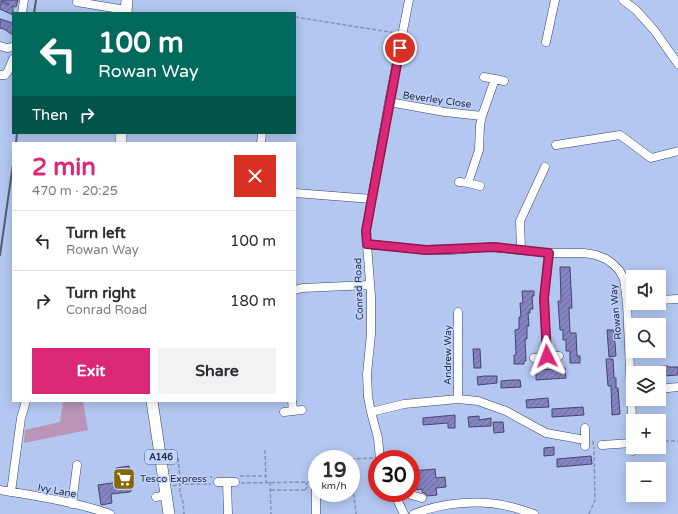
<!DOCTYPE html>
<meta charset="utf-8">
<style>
body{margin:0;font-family:"Varela Round",sans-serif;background:#f2f2f3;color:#2b2b33;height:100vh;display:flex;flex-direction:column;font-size:15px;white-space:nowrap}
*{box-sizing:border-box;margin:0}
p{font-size:13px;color:#7c7c81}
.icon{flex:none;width:22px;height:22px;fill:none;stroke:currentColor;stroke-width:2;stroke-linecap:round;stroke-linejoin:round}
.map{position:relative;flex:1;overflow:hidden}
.details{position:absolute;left:12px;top:142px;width:284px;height:260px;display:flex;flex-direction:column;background:#fff;border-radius:0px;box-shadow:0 2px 10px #0003}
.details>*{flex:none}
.guide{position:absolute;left:12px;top:12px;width:284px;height:122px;border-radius:0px;box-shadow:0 2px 10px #0003;background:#00695c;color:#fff;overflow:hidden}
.controls{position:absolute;left:626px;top:270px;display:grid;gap:8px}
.controls a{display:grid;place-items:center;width:40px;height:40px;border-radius:0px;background:#fff;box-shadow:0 2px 10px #0003;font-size:20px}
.speed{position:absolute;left:308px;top:450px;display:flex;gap:8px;font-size:20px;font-weight:700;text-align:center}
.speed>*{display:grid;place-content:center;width:52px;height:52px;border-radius:50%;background:#fff;box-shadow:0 2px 10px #0003;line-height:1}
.speed small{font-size:10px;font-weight:400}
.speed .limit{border:6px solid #d22;background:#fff;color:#111}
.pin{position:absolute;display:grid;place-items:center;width:34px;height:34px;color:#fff;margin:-17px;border:2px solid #fff;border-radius:50%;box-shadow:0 1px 4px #0007}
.me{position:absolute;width:44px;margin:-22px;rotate:357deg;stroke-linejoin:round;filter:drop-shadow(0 0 3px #0008)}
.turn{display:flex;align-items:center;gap:14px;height:84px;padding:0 20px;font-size:18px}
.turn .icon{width:52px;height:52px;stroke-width:2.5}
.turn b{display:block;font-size:28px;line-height:34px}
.then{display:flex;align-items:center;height:38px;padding:0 20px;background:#0003;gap:8px;font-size:15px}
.round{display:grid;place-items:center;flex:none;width:42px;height:42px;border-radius:0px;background:#f2f2f3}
.summary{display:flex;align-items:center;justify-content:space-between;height:68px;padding:0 20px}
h1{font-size:24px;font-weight:800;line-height:30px;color:#db2777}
.primary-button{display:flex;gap:8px;margin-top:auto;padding:8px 20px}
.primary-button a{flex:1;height:46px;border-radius:0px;background:#db2777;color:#fff;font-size:16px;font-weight:800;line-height:46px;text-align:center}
.primary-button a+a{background:#f2f2f3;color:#2b2b33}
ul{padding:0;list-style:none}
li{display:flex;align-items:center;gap:12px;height:60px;padding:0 20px;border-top:1px solid #e1e1e2}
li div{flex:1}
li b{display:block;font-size:15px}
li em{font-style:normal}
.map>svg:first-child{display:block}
.park{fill:#b895b9}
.building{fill:url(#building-hatch);stroke:#46446b}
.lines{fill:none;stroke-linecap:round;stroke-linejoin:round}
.minor-casing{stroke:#344467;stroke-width:9}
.highway-casing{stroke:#344467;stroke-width:12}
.path{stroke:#8393b4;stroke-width:1.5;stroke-dasharray:4 2;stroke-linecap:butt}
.minor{stroke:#fff;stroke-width:8}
.highway{stroke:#fff;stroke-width:11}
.rail{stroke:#525e76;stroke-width:2}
.route-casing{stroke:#8e194d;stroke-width:10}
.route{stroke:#db2777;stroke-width:7}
.labels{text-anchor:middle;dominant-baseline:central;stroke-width:3;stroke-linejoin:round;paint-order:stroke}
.shield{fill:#c0d4ff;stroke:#535e76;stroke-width:1}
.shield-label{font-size:9px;font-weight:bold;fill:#242b3b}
.street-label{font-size:10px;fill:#242b3b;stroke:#c0d4ff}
.poi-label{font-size:10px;fill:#242b3b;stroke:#c0d4ff;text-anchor:start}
</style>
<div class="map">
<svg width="678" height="514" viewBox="0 0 678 514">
<defs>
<pattern id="building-hatch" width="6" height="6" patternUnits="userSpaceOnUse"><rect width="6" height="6" fill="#8683c3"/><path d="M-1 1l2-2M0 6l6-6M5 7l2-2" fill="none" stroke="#6d6ba0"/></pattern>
</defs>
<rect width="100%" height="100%" fill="#b3c7f1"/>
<path class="park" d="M63,401H83L88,430L24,443L25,430L60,422Z"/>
<path class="building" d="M1,0H18L16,7L13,6V15L0,9V1L8,5L9,4Z
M0,19L13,23V35L4,29L0,28Z
M560,267H570L572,308H569L570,333H576L577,356H580V363H570V351H566V340H563V330H560L558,301H561Z
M522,291H534V296H532L533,309H530V313H528L529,326H527V339H525L526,361H524V364H514V355H516L515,330L519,329V317H521L520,303H523Z
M607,330H614L616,356L609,357Z
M473,349H480L481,368H474Z
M606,359H613L614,378H616V388H618L620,414L612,415L611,386H608Z
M668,366V367H678V375L663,376V373H648V367Z
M558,368H565L566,378L536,380V370L558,369Z
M485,376H497V383L478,385L477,377Z
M511,380H520L521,387L501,388V381Z
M548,398L549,407L527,408L526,400Z
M583,407L584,415L552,417V409Z
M455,415V428H448V423L423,425V418Z
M479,416V420L491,418V426L469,427L468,417Z
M493,422H503L504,432L494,433Z
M554,447V455L544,456V448Z
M591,456L592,464L557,467V459Z
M129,466L132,489L130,492L111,494L112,503L101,505L98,485L118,482L116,468Z
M435,469L436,478L445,477L446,487L436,488L437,495L427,496L426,494L422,492V489L414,490L412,471Z"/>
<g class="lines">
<g class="minor-casing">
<path id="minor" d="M623,0L636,10L654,30L678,64
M77,2L126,10
M22,13L24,0
M546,42L555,0
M0,46L7,48L13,47
M0,75H5L8,71L13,59
M495,79L504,81
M389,102L445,112L482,116
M261,143L262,133
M556,145L620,135L651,158L678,151
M459,182L468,183L479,150L480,125L482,116L495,79L484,77
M468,183L480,186
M295,193L372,199
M367,244L426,250H453L489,247L549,253H584L596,255L606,259L613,264L619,270L624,279L627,303L631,391L633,451
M521,250L520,221L545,167
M549,253L544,298L547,356H559
M295,290L302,288L370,285
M659,300L678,299
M534,358L547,356
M659,389L678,387
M458,399V312
M292,401L293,411L302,410
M284,412L293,411
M371,412L404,404L458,399L478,401L506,411L546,433L585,440V446
M585,428V440
M602,445L632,443
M380,459L378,438L371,412L368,397L367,374L371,334V296L366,231L389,102L409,0
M218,482H235
M227,482L228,514
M0,490C37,496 75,502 110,514
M11,492L21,418L26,401
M394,493L404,514
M409,493L411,495L422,498
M156,497L167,495
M72,504L77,465
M316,514V486
M414,514C440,503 479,499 507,506C516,508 525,511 534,514"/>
</g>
<g class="highway-casing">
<path id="highway" d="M126,13L127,0
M121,143V133
M152,401L169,514"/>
</g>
<path class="path" d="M295,17L396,33
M593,441L594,449
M659,441H678
M265,450L266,482
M178,458L180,477V492L183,502L184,514
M351,459L373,458
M240,476H266
M180,477H212
M270,482L271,514
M241,483L311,482
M173,486L180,484H211
M351,488L354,496L356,514
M271,490H305
M305,490L308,486L306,483
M589,514L595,500L594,450"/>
<use href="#minor" class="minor"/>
<use href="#highway" class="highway"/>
<path class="rail" d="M34,13L36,0
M16,143L17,133
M0,255L13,164"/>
</g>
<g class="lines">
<g class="route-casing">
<path id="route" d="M400,48L372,198L366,231L367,244L426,250L495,247L549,253L544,298L547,356"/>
</g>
<use href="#route" class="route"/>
</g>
<defs>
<g id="supermarket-square" transform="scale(1.15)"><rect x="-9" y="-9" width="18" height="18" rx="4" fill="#886602" stroke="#c0d4ff"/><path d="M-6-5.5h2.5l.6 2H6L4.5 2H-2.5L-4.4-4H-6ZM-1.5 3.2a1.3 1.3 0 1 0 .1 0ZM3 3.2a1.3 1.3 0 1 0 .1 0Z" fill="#fff"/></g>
</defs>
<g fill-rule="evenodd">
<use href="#supermarket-square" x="124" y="479"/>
</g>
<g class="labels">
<rect class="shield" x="145" y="450" width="32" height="14" rx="3"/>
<g class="shield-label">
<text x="161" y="457">A146</text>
</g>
<g class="street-label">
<text transform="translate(437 100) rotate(8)">Beverley Close</text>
<text transform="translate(359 289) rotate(-92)">Conrad Road</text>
<text transform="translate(616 312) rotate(-95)">Rowan Way</text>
<text transform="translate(448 355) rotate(-90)">Andrew Way</text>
<text transform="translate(57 491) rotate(11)">Ivy Lane</text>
</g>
<g class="poi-label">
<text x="140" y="479">Tesco Express</text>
</g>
</g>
</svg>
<div class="controls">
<a><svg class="icon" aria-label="sound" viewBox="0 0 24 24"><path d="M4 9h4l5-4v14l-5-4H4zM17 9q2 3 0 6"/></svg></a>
<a><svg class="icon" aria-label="search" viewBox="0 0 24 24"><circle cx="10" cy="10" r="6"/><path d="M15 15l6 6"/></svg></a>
<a><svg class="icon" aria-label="layers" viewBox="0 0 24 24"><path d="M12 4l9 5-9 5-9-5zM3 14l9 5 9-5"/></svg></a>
<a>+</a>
<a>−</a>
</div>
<div class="speed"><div>19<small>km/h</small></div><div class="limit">30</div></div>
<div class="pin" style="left:400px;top:48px;background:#d93025"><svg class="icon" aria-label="arrive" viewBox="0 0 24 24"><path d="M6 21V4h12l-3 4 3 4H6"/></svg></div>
<svg class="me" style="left:547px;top:356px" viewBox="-20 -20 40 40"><path d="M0-17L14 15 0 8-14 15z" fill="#db2777" stroke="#fff" stroke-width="4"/></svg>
<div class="guide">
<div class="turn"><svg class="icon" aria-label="left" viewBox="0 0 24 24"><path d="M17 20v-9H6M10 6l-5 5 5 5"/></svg><div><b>100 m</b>Rowan Way</div></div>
<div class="then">Then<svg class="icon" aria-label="right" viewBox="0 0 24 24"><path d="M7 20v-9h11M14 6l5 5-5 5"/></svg></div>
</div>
<section class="details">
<div class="summary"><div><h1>2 min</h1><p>470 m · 20:25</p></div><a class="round" style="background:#d93025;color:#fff"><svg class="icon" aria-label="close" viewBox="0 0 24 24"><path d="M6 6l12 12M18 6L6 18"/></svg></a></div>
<ul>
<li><svg class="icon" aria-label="left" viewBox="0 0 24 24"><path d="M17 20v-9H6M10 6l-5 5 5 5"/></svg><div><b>Turn left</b><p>Rowan Way</p></div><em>100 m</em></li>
<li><svg class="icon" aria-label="right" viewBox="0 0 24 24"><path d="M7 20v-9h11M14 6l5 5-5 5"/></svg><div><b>Turn right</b><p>Conrad Road</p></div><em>180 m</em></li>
</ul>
<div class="primary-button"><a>Exit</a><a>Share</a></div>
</section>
</div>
